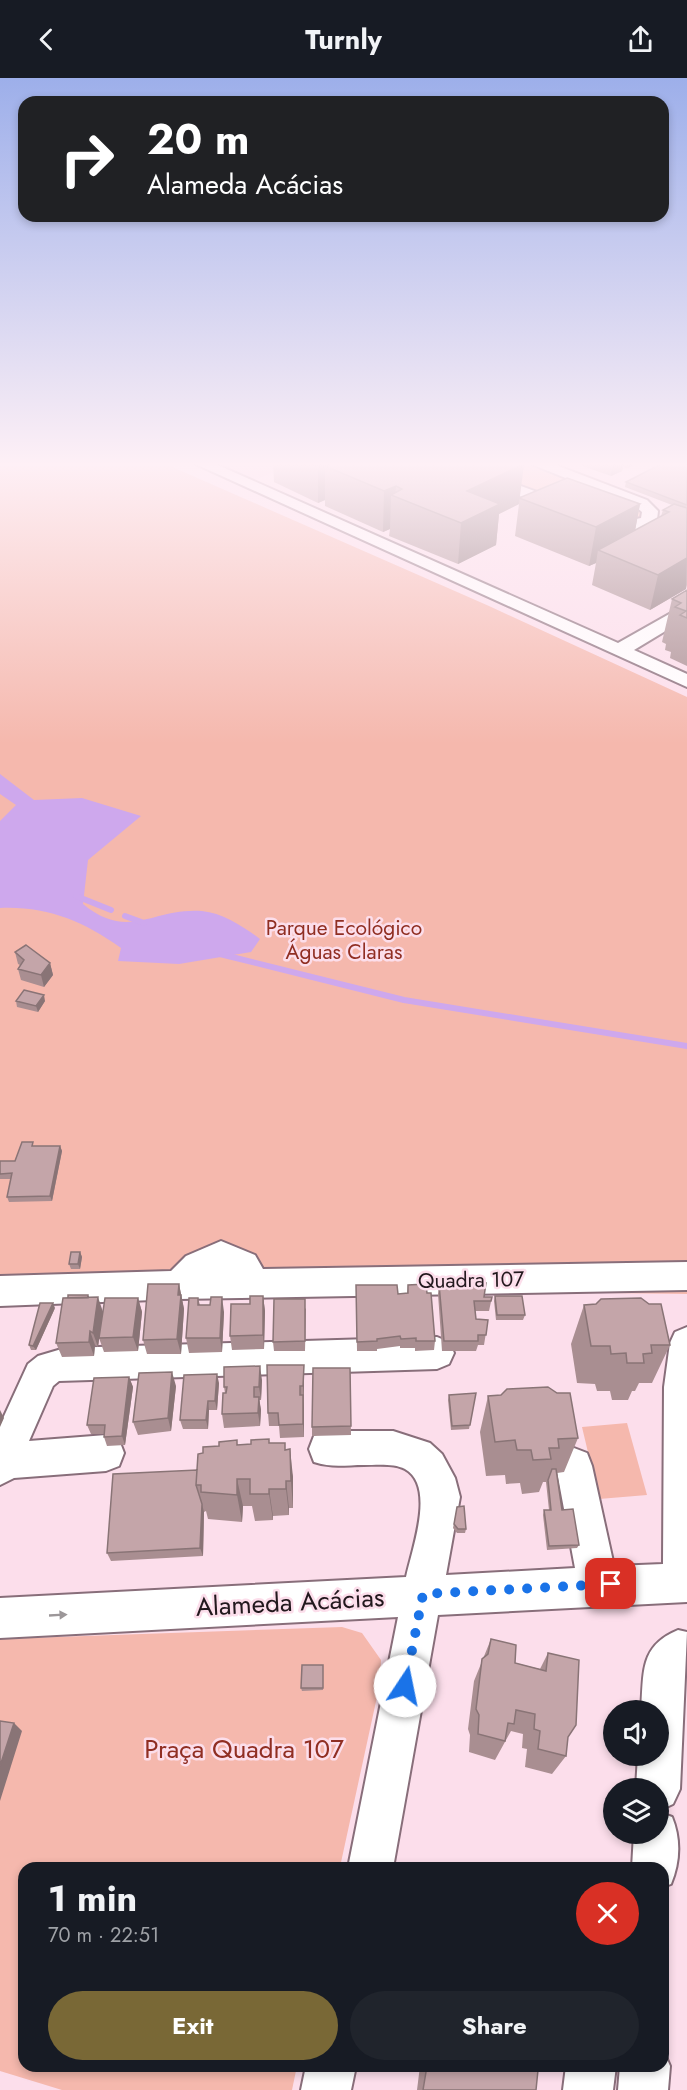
<!DOCTYPE html>
<meta charset="utf-8">
<style>
body{margin:0;font-family:Jost,sans-serif;background:#20242c;color:#f1f3f6;height:100vh;display:flex;flex-direction:column;font-size:22px;white-space:nowrap}
*{box-sizing:border-box;margin:0}
p{font-size:20px;color:#9ea1a6}
.icon{flex:none;width:33px;height:33px;fill:none;stroke:currentColor;stroke-width:2;stroke-linecap:round;stroke-linejoin:round}
.map{position:relative;flex:1;overflow:hidden}
.sheet{position:absolute;left:18px;top:1784px;width:651px;height:210px;display:flex;flex-direction:column;background:#171b24;border-radius:18px;box-shadow:0 3px 9px #0003}
.sheet>*{flex:none}
.top-card{position:absolute;left:18px;top:18px;width:651px;height:126px;border-radius:18px;box-shadow:0 3px 9px #0003;background:#202124;color:#fff;overflow:hidden}
.tools{position:absolute;left:603px;top:1622px;display:grid;gap:12px}
.tools a{display:grid;place-items:center;width:66px;height:66px;border-radius:50%;background:#171b24;box-shadow:0 3px 9px #0003;font-size:30px}
.pin{position:absolute;display:grid;place-items:center;width:51px;height:51px;color:#fff;margin:-26px;border-radius:12px;box-shadow:0 3px 9px #0006}
.me{position:absolute;width:66px;margin:-33px;rotate:11deg;stroke-linejoin:round;filter:drop-shadow(0 0 4px #0008)}
.turn{display:flex;align-items:center;gap:21px;height:126px;padding:0 30px;font-size:27px}
.turn .icon{width:78px;height:78px;stroke-width:2.5}
.turn b{display:block;font-size:42px;line-height:51px}
.round{display:grid;place-items:center;flex:none;width:63px;height:63px;border-radius:32px;background:#20242c}
.summary{display:flex;align-items:center;justify-content:space-between;height:102px;padding:0 30px}
h1{font-size:36px;font-weight:700;line-height:45px}
.button{display:flex;gap:12px;margin-top:auto;padding:12px 30px}
.button a{flex:1;height:69px;border-radius:36px;background:#796836;color:#fff;font-size:24px;font-weight:700;line-height:69px;text-align:center}
.button a+a{background:#20242c;color:#f1f3f6}
header{display:flex;justify-content:space-between;align-items:center;height:78px;padding:0 30px;background:#171b24;font-size:27px;font-weight:700}
.map>svg:first-child{display:block}
.built{fill:#f5d0e0}
.green{fill:#f5b8ad}
.water{fill:#cea8ed}
.lines{fill:none;stroke-linecap:round;stroke-linejoin:round}
.stream-far1{stroke:#cea8ed;stroke-width:4.5}
.stream{stroke:#cea8ed;stroke-width:6}
.minor-casing{stroke:#886e7a;stroke-width:4}
.minor{fill:#fff;fill-rule:evenodd}
.wall{fill:#a98e91}
.shaded-wall{fill:#897476}
.building{fill:#c4a5a9;stroke:#897476;stroke-width:1.5}
.oneway{fill:#9c9799}
.route{stroke:#1a73e8;stroke-width:10;stroke-dasharray:0 18}
.labels{text-anchor:middle;dominant-baseline:central;stroke-width:5;stroke-linejoin:round;paint-order:stroke}
.park-label{font-size:21px;fill:#902e22;stroke:#fcdeeb}
.street-label{font-size:21px;fill:#22181d;stroke:#fcdeeb}
.near-street-label{font-size:26px;fill:#22181d;stroke:#fcdeeb}
.near-park-label{font-size:26px;fill:#902e22;stroke:#fcdeeb}
</style>
<header><svg class="icon" aria-label="back" viewBox="0 0 24 24"><path d="M15 5l-7 7 7 7"/></svg>Turnly<svg class="icon" aria-label="share" viewBox="0 0 24 24"><path d="M12 15V3M7 8l5-5 5 5M5 13v7h14v-7"/></svg></header>
<div class="map">
<svg width="687" height="2012" viewBox="0 0 687 2012">
<rect width="100%" height="100%" fill="#fcdeeb"/>
<path class="built" d="M211,384H298L252,403Z"/>
<path class="green" d="M0,384H161L489,528L687,619V1216L528,1214L0,1226Z
M473,384H519L637,428L642,434L641,440L618,445L479,393Z
M627,1345L647,1417L599,1421L582,1349Z
M342,1549L362,1555L381,1582L380,1605L340,1789L24,1790V1988H297L292,2012H62L0,1993V1561Z"/>
<path class="water" d="M0,696L34,722L82,720L141,738L88,782L83,826C129,864 153,829 202,833C223,835 244,849 260,861L251,874L179,886L118,883L121,870C83,843 47,828 0,830V743L16,727L0,716Z"/>
<g class="lines">
<path class="stream-far1" d="M76,818L80,820"/>
<path class="stream" d="M76,818L111,832
M125,838L144,845
M220,876L404,922L687,968"/>
<g class="minor-casing">
<path id="minor" d="M191,384H211L618,565L687,526V540L634,572L687,596V609Z
M456,384H472L474,389L480,393L611,441L626,443L641,440L642,434L635,428L526,384H548L647,422L658,433L657,442L687,453V464L647,449L626,453L602,450L470,399L462,395Z
M221,1163L255,1177L263,1191L687,1184V1212L179,1221L0,1228V1198L171,1193L186,1178Z
M687,1249V1524L438,1537L393,1790H348L398,1539L0,1560V1520L406,1499C412,1471 436,1408 405,1391C394,1385 376,1387 364,1387C346,1387 331,1390 314,1384L309,1371L314,1358L327,1353H393L430,1365L442,1376L455,1400L460,1419L446,1497L575,1490L556,1388L561,1375L574,1370L587,1375L592,1388L614,1488L663,1486L664,1309L670,1265L675,1254Z
M437,1259L449,1264L454,1275L449,1286L437,1291L59,1303L53,1308L29,1363L106,1357L119,1362L124,1375L119,1388L106,1393L14,1400L0,1407V1347L28,1286L38,1278L65,1270Z
M678,1552L687,1554L680,1711L673,1726L658,1733V1710H636L638,1677H658V1632H641C644,1595 639,1568 678,1552Z
M658,1734L672,1739C681,1761 680,1784 671,1806L663,1809V1790H632L634,1755H658Z
M663,1972L670,1988L668,2012H618L620,1988H663Z
M306,1988H356L351,2012H301Z
M566,1988H616L613,2012H563Z"/>
</g>
<use href="#minor" class="minor"/>
</g>
<path class="wall" d="M273,384H310L520,420L640,426L635,452L661,438L663,432L672,427L625,409L626,404L687,387V507L686,511L650,532L592,507L596,485L589,488L515,458L519,426L499,436L496,467L458,486L389,458L390,451L383,454L325,428V422L318,425L274,404Z
M571,384H642L627,390L623,389L622,393L611,398Z
M687,512V588L670,580L671,574L665,572L666,566L662,564L672,521Z
M15,874L50,885L53,897L44,909L21,902L18,891L20,887L18,886Z
M16,923H45L38,934L17,929Z
M35,1068H60L62,1073L52,1123L9,1124L7,1119L11,1101H0V1083H15Z
M80,1174L82,1179L80,1191H71L69,1186Z
M179,1206L184,1231L181,1276H147L143,1262Z
M439,1206L484,1219H492L489,1233H475L476,1241L488,1242L484,1267H478L476,1273H442L438,1216Z
M356,1207L398,1216L407,1215L408,1207L427,1215L435,1263L434,1272L415,1273V1270H400V1268L377,1271V1273H357Z
M263,1218L265,1233L264,1271L232,1272L230,1258Z
M495,1218L525,1237L523,1242H496L494,1223Z
M89,1220L103,1234L98,1269L95,1267L94,1278L62,1279L56,1265Z
M138,1220L142,1234L138,1273L104,1274L99,1260Z
M198,1220L200,1227L224,1234L222,1274L189,1275L186,1260Z
M596,1226L670,1267L652,1305H639L635,1313H632L628,1322H612L610,1313H597L595,1306L577,1305L571,1266L584,1227Z
M55,1230L36,1272H31L29,1267Z
M306,1230L305,1273H274L273,1264Z
M304,1287V1359L280,1360L279,1348H269L268,1335Z
M350,1290L351,1357L312,1358V1349Z
M129,1299L133,1309L125,1367L107,1368L104,1359V1356H91L87,1347Z
M262,1302L261,1322H259L261,1332L260,1348L224,1350L222,1336L225,1315L224,1309Z
M219,1305L217,1332H209L208,1351H183L180,1342Z
M176,1308L171,1353L138,1357L133,1344Z
M476,1315L469,1351L451,1352L448,1322L449,1317Z
M488,1318L578,1360L564,1394L557,1395L562,1432L579,1467L577,1470L547,1472L543,1437L544,1432H549L546,1404H543L539,1414L522,1416L520,1405L506,1406L505,1397L486,1398L480,1354Z
M270,1365L286,1372L293,1399V1430H289V1437L273,1438V1442L255,1443L252,1428H243L242,1444L208,1441L206,1433L204,1434L203,1478L111,1483L107,1475L197,1392L203,1375L238,1367Z
M457,1429L466,1451L465,1455H457L453,1450Z
M491,1561L515,1585L540,1591L548,1575L568,1659L566,1678L552,1696L525,1689L527,1671L522,1670L523,1656L511,1653L495,1682L469,1674L470,1657L468,1651L474,1603Z
M323,1587V1612L302,1613L301,1610Z
M420,1988H523L536,2012H417Z"/>
<path class="shaded-wall" d="M326,384H347L325,388V422L318,425V388Z
M613,384H624L622,393L611,398Z
M628,384H642L627,390Z
M524,386L519,426L499,436L496,467L458,486L461,445L467,413Z
M396,408L395,419L391,417L390,451L383,454L384,413Z
M640,426L633,464L598,472L596,485L589,488L596,449Z
M687,479L686,511L650,532L658,497Z
M50,885L53,897L44,909L41,897Z
M44,917L45,923L38,934L36,928Z
M60,1068L62,1073L52,1123L50,1118Z
M80,1174L82,1179L80,1191L78,1186Z
M179,1206L184,1231L181,1276L177,1261Z
M263,1218L265,1233L264,1271L263,1257Z
M98,1219L103,1234L98,1269L93,1255Z
M222,1219L224,1234L222,1274L220,1260Z
M138,1220L142,1234L138,1273L133,1259Z
M53,1225L55,1230L36,1272L33,1268Z
M90,1253L95,1267L94,1278L89,1264Z
M304,1287V1322L303,1308Z
M260,1288L262,1302L261,1322L259,1309Z
M172,1294L176,1308L171,1353L168,1340Z
M217,1296L219,1305L217,1332L215,1323Z
M129,1299L133,1309L125,1367L122,1358Z
M303,1317L304,1330V1359L303,1346Z
M259,1319L261,1332L260,1348L258,1335Z
M208,1323L209,1332L208,1351L206,1342Z
M0,1332L4,1340L0,1349Z
M290,1371L293,1399V1430L291,1403Z
M237,1401L243,1428L242,1444L237,1417Z
M286,1403L289,1430V1437L286,1411Z
M269,1411L273,1438V1442L269,1416Z
M202,1426L204,1434L203,1478L200,1470Z
M14,1645L22,1653L0,1723V1688Z"/>
<path class="building" d="M310,384H326L318,388Z
M335,384H518L524,386L467,413L500,426L461,445L391,417L402,411L396,408L384,413L325,388Z
M665,384H680L687,387V427L626,404Z
M567,400L640,426L596,449L519,420Z
M674,426L687,430V480L658,497L598,472L669,434L663,432Z
M687,512V540L680,537L686,533L675,529L681,525L672,521Z
M26,867L50,885L41,897L18,891L24,882L15,874Z
M24,912L44,917L36,928L16,923Z
M22,1064H33L32,1068H60L50,1118L7,1119L12,1095L0,1096V1083H15Z
M71,1174H80L78,1186H69Z
M486,1205L484,1219H492L491,1223H474L476,1241L488,1242L486,1257H478V1263H444L439,1206Z
M148,1206H179L178,1217H181L177,1261L143,1262Z
M426,1206L427,1215H431L435,1263H416V1260L401,1261L400,1258L377,1261V1263L357,1264L356,1207H397L398,1216L408,1215V1207Z
M68,1217H88V1220H68Z
M250,1218H263V1257L230,1258L231,1226H250Z
M495,1218H522L525,1237H497Z
M98,1219L93,1255L90,1253L89,1264L56,1265L63,1220Z
M211,1219H222L220,1260H186L189,1220H198V1227H210Z
M105,1220H138L133,1259L99,1260Z
M641,1220L649,1226H661L670,1267H651L652,1275L643,1276L644,1285H627L626,1275L611,1276L610,1268H591L584,1227L596,1226L601,1221Z
M274,1221H305V1263L273,1264Z
M40,1225H53L33,1268L29,1267Z
M267,1287H304L303,1308H300V1317H303V1346L279,1347L278,1335H268Z
M260,1288L259,1309H254V1319H259L258,1335L222,1336L223,1315H226L227,1309H224V1289Z
M313,1290H350L351,1348L312,1349Z
M172,1294L168,1340L133,1344L139,1295Z
M217,1296L215,1323H208L206,1342H180L184,1297Z
M129,1299L122,1358L104,1359L105,1347H87L94,1300Z
M548,1309L557,1315H570L578,1360L558,1361L559,1370H549L551,1381L533,1382L531,1372H517L515,1362L495,1364L488,1318L501,1317L507,1311Z
M476,1315L470,1347L452,1348L449,1317Z
M269,1361V1365H285V1372L290,1371L291,1403H286V1411H269V1416H250V1401H237V1417L201,1414V1407H196L198,1376L203,1375V1369L219,1368V1364L237,1362V1367L251,1366V1362Z
M552,1391H556L562,1432L573,1431L579,1467L549,1468L544,1432H551L548,1402Z
M197,1392L196,1407L202,1426L200,1470L107,1475L113,1396Z
M464,1428L466,1451H458L454,1446L457,1429Z
M491,1561L516,1567L515,1585L546,1593L548,1575L579,1582L576,1647L568,1659L566,1678L538,1671L540,1653L534,1651L535,1636L516,1632L514,1646L508,1645L505,1663L478,1656L479,1637L476,1631L482,1581L488,1576Z
M302,1587H323V1610H301Z
M0,1643L14,1645L0,1688Z
M427,1988H523L538,1992L536,2012H423Z"/>
<defs><path id="oneway-solid" d="M-6-.8H1V-3.2L6.5 0L1 3.2V.8H-6Z" transform="scale(1.5)"/></defs>
<use class="oneway" href="#oneway-solid" transform="translate(58 1537) rotate(-3)"/>
<linearGradient id="sky" x2="0" y2="1"><stop stop-color="#9dafea"/><stop offset="0.58" stop-color="#fef0f6"/><stop offset="1" stop-color="#fef0f6" stop-opacity="0"/></linearGradient>
<rect width="687" height="666" fill="url(#sky)"/>
<g class="lines">
<path class="route" d="M405,1608L423,1516L611,1506"/>
</g>
<g class="labels">
<g class="park-label">
<text x="344" y="850">Parque Ecológico<tspan x="344" dy="24">Águas Claras</tspan></text>
</g>
<g class="street-label">
<text transform="translate(471 1202) rotate(-1)">Quadra 107</text>
</g>
<g class="near-street-label">
<text transform="translate(290 1524) rotate(-3)">Alameda Acácias</text>
</g>
<g class="near-park-label">
<text x="244" y="1671">Praça Quadra 107</text>
</g>
</g>
</svg>
<div class="tools">
<a><svg class="icon" aria-label="sound" viewBox="0 0 24 24"><path d="M4 9h4l5-4v14l-5-4H4zM17 9q2 3 0 6"/></svg></a>
<a><svg class="icon" aria-label="layers" viewBox="0 0 24 24"><path d="M12 4l9 5-9 5-9-5zM3 14l9 5 9-5"/></svg></a>
</div>
<div class="pin" style="left:611px;top:1506px;background:#d93025"><svg class="icon" aria-label="arrive" viewBox="0 0 24 24"><path d="M6 21V4h12l-3 4 3 4H6"/></svg></div>
<svg class="me" style="left:405px;top:1608px" viewBox="-20 -20 40 40"><circle r="19" fill="#fff"/><path d="M0-13L10 11 0 6-10 11z" fill="#1a73e8"/></svg>
<div class="top-card">
<div class="turn"><svg class="icon" aria-label="right" viewBox="0 0 24 24"><path d="M7 20v-9h11M14 6l5 5-5 5"/></svg><div><b>20 m</b>Alameda Acácias</div></div>
</div>
<section class="sheet">
<div class="summary"><div><h1>1 min</h1><p>70 m · 22:51</p></div><a class="round" style="background:#d93025;color:#fff"><svg class="icon" aria-label="close" viewBox="0 0 24 24"><path d="M6 6l12 12M18 6L6 18"/></svg></a></div>
<div class="button"><a>Exit</a><a>Share</a></div>
</section>
</div>
